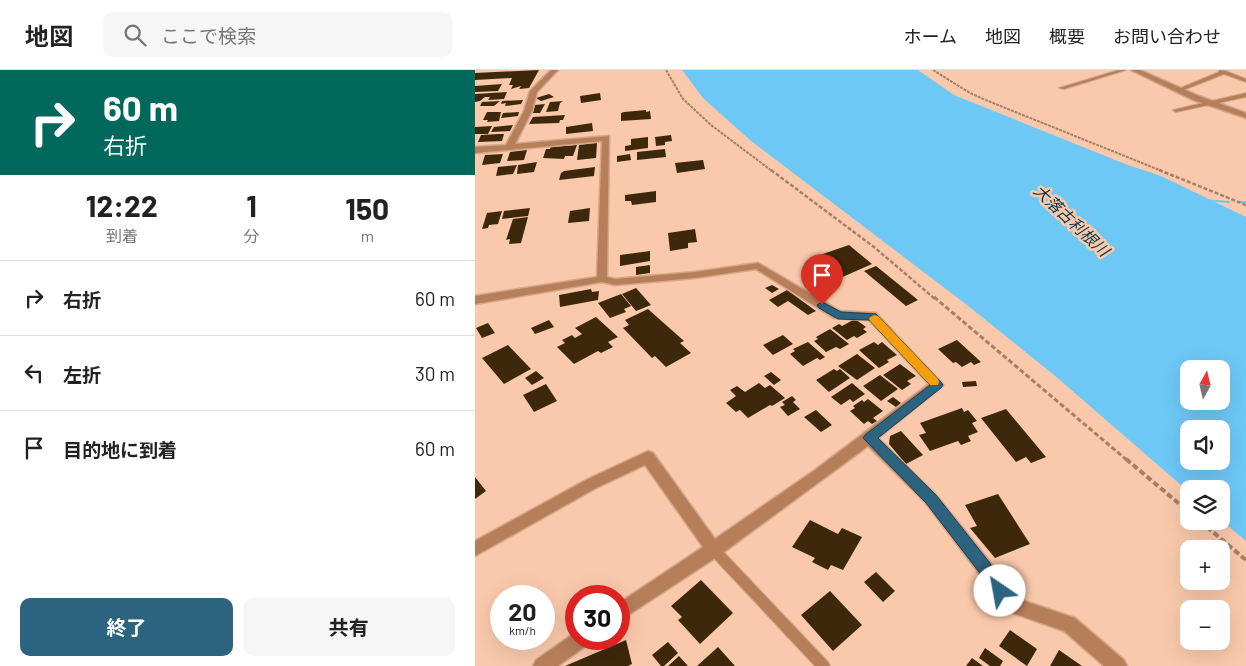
<!DOCTYPE html>
<html lang="ja">
<meta charset="utf-8">
<style>
body{margin:0;font-family:Barlow,"Noto Sans JP",sans-serif;background:#f6f6f6;color:#222;height:100vh;display:flex;flex-direction:column;font-size:19px;white-space:nowrap}
*{box-sizing:border-box;margin:0}
p{font-size:16px;color:#767676}
.icon{flex:none;width:28px;height:28px;fill:none;stroke:currentColor;stroke-width:2;stroke-linecap:round;stroke-linejoin:round}
.map{position:relative;flex:1;overflow:hidden}
.side{display:flex;flex-direction:column;background:#fff;width:475px}
.side>*{flex:none}
.hud{background:#00695c;color:#fff;overflow:hidden}
.needle{width:32px;rotate:8deg}
.buttons{position:absolute;left:705px;top:290px;display:grid;gap:10px}
.buttons a{display:grid;place-items:center;width:50px;height:50px;border-radius:10px;background:#fff;box-shadow:0 5px 20px #0002;font-size:25px}
.speed{position:absolute;left:15px;top:515px;display:flex;gap:10px;font-size:25px;font-weight:700;text-align:center}
.speed>*{display:grid;place-content:center;width:65px;height:65px;border-radius:50%;background:#fff;box-shadow:0 5px 20px #0002;line-height:1}
.speed small{font-size:12px;font-weight:400}
.speed .limit{border:8px solid #d22;background:#fff;color:#111}
.pin{position:absolute;display:grid;place-items:center;width:42px;height:42px;color:#fff;margin:-51px -21px;border-radius:50% 50% 50% 0;rotate:-45deg;box-shadow:0 0 5px #0007}
.pin .icon{rotate:45deg}
.me{position:absolute;width:55px;margin:-28px;rotate:327deg;stroke-linejoin:round;filter:drop-shadow(0 0 4px #0008)}
.turn{display:flex;align-items:center;gap:18px;height:105px;padding:0 20px;font-size:22px}
.turn .icon{width:65px;height:65px;stroke-width:2.5}
.turn b{display:block;font-size:35px;line-height:42px}
.eta{display:flex;justify-content:space-evenly;align-items:center;height:85px;text-align:center}
.eta b{font-size:30px;font-weight:700;line-height:35px}
.action{display:flex;gap:10px;margin-top:auto;padding:10px 20px}
.action a{flex:1;height:58px;border-radius:10px;background:#2c637e;color:#fff;font-size:20px;font-weight:700;line-height:58px;text-align:center}
.action a+a{background:#f6f6f6;color:#222}
ul{padding:0;list-style:none}
li{display:flex;align-items:center;gap:15px;height:75px;padding:0 20px;border-top:1px solid #e0e0e0}
li div{flex:1}
li b{display:block;font-size:19px}
li em{font-style:normal}
header{display:flex;align-items:center;gap:30px;box-sizing:border-box;height:70px;padding:0 25px;background:#fff;border-bottom:1px solid #e0e0e0}
header strong{font-size:24px}
nav{display:flex;gap:28px;margin-inline-start:auto;font-size:18px}
.search{width:350px;height:45px;background:#f6f6f6;display:flex;align-items:center;gap:12px;box-sizing:border-box;padding:0 18px;border-radius:10px;color:#767676;font-size:19px}
main{display:flex;flex:1;min-height:0}
.map>svg:first-child{display:block}
.water{fill:#6ec8f6;fill-rule:evenodd}
.lines{fill:none;stroke-linecap:round;stroke-linejoin:round}
.stream{fill:#6ec8f6;fill-rule:evenodd}
.building{fill:#3d280b}
.service-casing{stroke:#d3a78c;stroke-width:2}
.minor-casing{stroke:#d3a78c;stroke-width:3}
.path-far3{stroke:#a58068;stroke-width:2;stroke-dasharray:3 1;stroke-linecap:butt}
.path-far2{stroke:#a58068;stroke-width:2.5;stroke-dasharray:4 2;stroke-linecap:butt}
.path-far1{stroke:#a58068;stroke-width:3;stroke-dasharray:5 2.5;stroke-linecap:butt}
.path{stroke:#a58068;stroke-width:4;stroke-dasharray:6 3;stroke-linecap:butt}
.service{fill:#b77e5a;fill-rule:evenodd}
.minor{fill:#b77e5a;fill-rule:evenodd}
.route{fill:#2c637e;stroke:#1d4052}
.slow{fill:#f59e0b}
.labels{text-anchor:middle;dominant-baseline:central;stroke-width:5;stroke-linejoin:round;paint-order:stroke}
.far-water-label{font-size:16px;font-style:italic;fill:#01394f;stroke:#fac9ab}
</style>
<header>
<strong>地図</strong>
<div class="search"><svg class="icon" aria-label="search" viewBox="0 0 24 24"><circle cx="10" cy="10" r="6"/><path d="M15 15l6 6"/></svg>ここで検索</div>
<nav><a>ホーム</a><a>地図</a><a>概要</a><a>お問い合わせ</a></nav>
</header>
<main>
<section class="side">
<div class="hud">
<div class="turn"><svg class="icon" aria-label="right" viewBox="0 0 24 24"><path d="M7 20v-9h11M14 6l5 5-5 5"/></svg><div><b>60 m</b>右折</div></div>
</div>
<div class="eta">
<div><b>12:22</b><p>到着</p></div>
<div><b>1</b><p>分</p></div>
<div><b>150</b><p>m</p></div>
</div>
<ul>
<li><svg class="icon" aria-label="right" viewBox="0 0 24 24"><path d="M7 20v-9h11M14 6l5 5-5 5"/></svg><div><b>右折</b></div><em>60 m</em></li>
<li><svg class="icon" aria-label="left" viewBox="0 0 24 24"><path d="M17 20v-9H6M10 6l-5 5 5 5"/></svg><div><b>左折</b></div><em>30 m</em></li>
<li><svg class="icon" aria-label="arrive" viewBox="0 0 24 24"><path d="M6 21V4h12l-3 4 3 4H6"/></svg><div><b>目的地に到着</b></div><em>60 m</em></li>
</ul>
<div class="action"><a>終了</a><a>共有</a></div>
</section>
<div class="map">
<svg width="771" height="596" viewBox="0 0 771 596">
<rect width="100%" height="100%" fill="#fac9ab"/>
<path class="water" d="M207,0H443L479,25L650,94L686,106L771,147V471L746,450V419H714V422L579,305L492,235L276,71L228,28ZM714,299H746V331H714ZM714,359H746V391H714Z"/>
<g class="lines">
<path class="stream" d="M727,129L754,131L756,132L754,133L729,131H727Z
M764,131H771V133H764Z"/>
</g>
<path class="building" d="M64,0L54,18L44,19L46,16L36,19L38,15H34L37,8L0,10V3Z
M27,14L23,21L0,22V16Z
M32,22L29,29L13,30L15,27H10L5,31L0,32V24Z
M125,23L126,30L106,33L105,26Z
M74,24L79,27L66,31L61,28Z
M48,30L46,34L30,36L31,33L26,34L27,31Z
M25,31L19,36H5L7,32Z
M88,31L85,33L83,41L71,42L75,32Z
M70,34L65,43H58L60,35Z
M171,40V42L175,41L176,49L146,51V43L149,42Z
M12,42H26L24,51L12,52L13,50H8Z
M44,42L43,46L26,48L28,43Z
M90,45L88,50H85L84,53L54,54L58,47Z
M117,53L118,61L91,64V57Z
M38,55L35,61L16,62L19,57Z
M17,56L13,64H0V57Z
M24,64H29L27,71L3,72L6,65Z
M196,65L197,71L190,72V75L181,76L180,67Z
M173,67V78L150,81V76L156,75V69Z
M122,73L121,88L102,90L104,75Z
M102,75L98,86H90L89,89L68,88L71,79H75L76,77Z
M190,79L191,87L162,90V82Z
M52,80L49,90L32,91L35,82Z
M28,84L25,93L7,95L10,85Z
M155,84L156,90L142,92V86Z
M228,90L230,99L202,103L200,93Z
M62,92L59,102L42,104L43,95Z
M42,95L38,104L21,106L23,97Z
M120,97L119,106L84,110L86,103L89,101Z
M181,121V132L157,135L156,131H150V125Z
M55,138L53,146L27,149L29,141Z
M115,138L114,151L93,153L95,141Z
M27,141L23,154L14,155L13,158L7,159L12,143Z
M53,147L46,173L34,174L35,169L31,170L38,149Z
M220,159L222,172L213,173V178L195,181L193,163Z
M374,175L397,194L363,209L339,187Z
M175,181V191L145,196V185Z
M175,195V203L161,205V197Z
M401,196L443,230L431,236L389,201Z
M297,215L304,219L297,223L290,218Z
M161,218L176,235L161,241L147,224Z
M116,219L117,222L124,221L123,230L85,237L84,225Z
M312,220L341,241L333,245L313,231L303,237L294,230Z
M146,224L156,236L149,239L151,242L135,248L123,233Z
M173,239L209,271L205,273L216,283L191,297L180,286L177,288L148,258L154,255L150,250Z
M121,247L143,267L133,272L138,277L126,283L123,281L99,294L82,277L90,273L87,270L97,265L100,268L107,264L100,258Z
M380,249L391,257L388,259L392,262L382,268L379,266L372,270L357,258L364,254L367,256Z
M74,250L79,257L60,264L56,258Z
M13,253L20,263L7,268L1,258Z
M355,259L374,274L365,279L361,277L351,282L339,271L343,269L341,267Z
M308,265L318,274L298,285L288,275Z
M482,270L506,292L499,295L496,292L487,297L481,292L478,293L463,279Z
M333,272L350,287L345,290L342,288L328,296L315,284L320,281L318,279Z
M399,272L403,275L407,272L422,285L412,290L414,292L404,298L384,280Z
M33,275L56,299L29,314L7,288Z
M382,284L400,298L382,310L363,296Z
M425,294L441,306L432,311L436,314L427,320L408,305Z
M359,299L362,301L365,299L375,308L354,322L341,310Z
M61,301L69,308L57,315L50,308Z
M296,302L306,310L299,315L289,306Z
M405,305L423,319L406,331L388,316Z
M501,311L502,316L488,317L487,312Z
M284,313L290,318L295,315L310,328L297,336L295,335L273,348L265,340L261,342L251,333L261,326L255,320L262,316L270,322Z
M377,313L390,324L378,332L375,329L366,335L356,327Z
M71,314L82,331L59,342L48,325Z
M317,326L321,330L318,332L325,339L313,346L305,337L310,335L307,332Z
M418,327L426,333L421,337L412,331Z
M393,329L408,341L398,348L402,351L397,354L393,351L389,354L375,341L380,338L378,336L387,330L389,332Z
M487,338L489,342L493,340L502,351L497,353L503,362L493,366L496,371L486,375L483,371L455,381L444,365L451,363L445,353Z
M531,339L571,387L556,393L551,387L541,392L506,348Z
M341,340L357,355L346,362L329,347Z
M426,361L448,385L431,394L414,374L415,366Z
M0,407L11,421L0,429Z
M523,424L555,474L520,488L495,458L502,456L490,435Z
M335,450L363,464L367,458L387,467L368,500L356,495L353,500L337,492L340,488L317,477Z
M401,502L420,521L408,532L389,512Z
M226,510L258,543L225,574L203,550L207,547L196,536Z
M355,521L387,555L358,581L326,545Z
M535,560L562,579L552,596L524,576Z
M151,570L157,594L153,596H90Z
M193,572L203,583L189,596H186L177,585Z
M243,577L260,596H222Z
M510,578L528,591L525,596H515L504,588Z
M584,580L607,596H575Z
M204,586L213,596H193Z
M497,588L508,596H491Z"/>
<g class="lines">
<g class="service-casing">
<path id="service" d="M644,0H651L589,19L584,18Z
M744,0L751,1L771,9V12L749,4L706,21L701,20L744,2Z
M771,23V27L701,42L698,40Z
M239,475L243,476L353,592L355,596H340L235,484L233,480L235,476Z"/>
</g>
<g class="minor-casing">
<path id="minor" d="M76,0H83L62,22L57,41L40,74L134,66L132,207L140,209L220,202L283,193L365,241L401,243L468,315L403,368L461,425L515,492L538,527L600,548L649,590L652,596H629L589,561L526,539L503,502L451,433L393,376L245,485L144,551V533L228,477L170,395L121,418L0,486V471L111,410L173,381L178,383L240,469L340,400L454,314L394,250L359,248L281,199L220,208L140,215L127,212L0,234V226L122,207L127,71L0,83V77L31,75L49,41L55,21Z
M656,0H665L724,26L771,43V48L718,30Z
M101,562V569H115L112,575L83,596H58L61,590Z"/>
</g>
<path class="path-far3" d="M191,0L208,29L236,55L297,101
M458,0L495,23L513,31L687,101"/>
<path class="path-far2" d="M296,100L399,177L460,229
M684,100L771,135"/>
<path class="path-far1" d="M459,227L653,391"/>
<path class="path" d="M651,389L714,442
M725,451L771,490"/>
<use href="#service" class="service"/>
<use href="#minor" class="minor"/>
</g>
<path class="route" d="M347,232L366,242L401,244L466,312L468,315L466,318L403,368L461,425L514,492L532,521L530,526L525,528L519,526L504,502L451,433L388,368L390,365L455,315L394,250L363,249L344,238L342,235Z"/>
<path class="slow" d="M399,245L403,246L463,309L464,312L463,315H455L395,251L394,248Z"/>
<g class="labels">
<g class="far-water-label">
<text transform="translate(597 150) rotate(43)">大落古利根川</text>
</g>
</g>
</svg>
<div class="buttons">
<a><svg class="needle" viewBox="-14 -14 28 28"><path d="M0-13l5 13h-10z" fill="#e53935"/><path d="M0 13l5-13h-10z" fill="#767676"/></svg></a>
<a><svg class="icon" aria-label="sound" viewBox="0 0 24 24"><path d="M4 9h4l5-4v14l-5-4H4zM17 9q2 3 0 6"/></svg></a>
<a><svg class="icon" aria-label="layers" viewBox="0 0 24 24"><path d="M12 4l9 5-9 5-9-5zM3 14l9 5 9-5"/></svg></a>
<a>+</a>
<a>−</a>
</div>
<div class="speed"><div>20<small>km/h</small></div><div class="limit">30</div></div>
<div class="pin" style="left:347px;top:235px;background:#d93025"><svg class="icon" aria-label="arrive" viewBox="0 0 24 24"><path d="M6 21V4h12l-3 4 3 4H6"/></svg></div>
<svg class="me" style="left:525px;top:521px" viewBox="-20 -20 40 40"><circle r="19" fill="#fff"/><path d="M0-13L10 11 0 6-10 11z" fill="#2c637e"/></svg>
</div>
</main>
